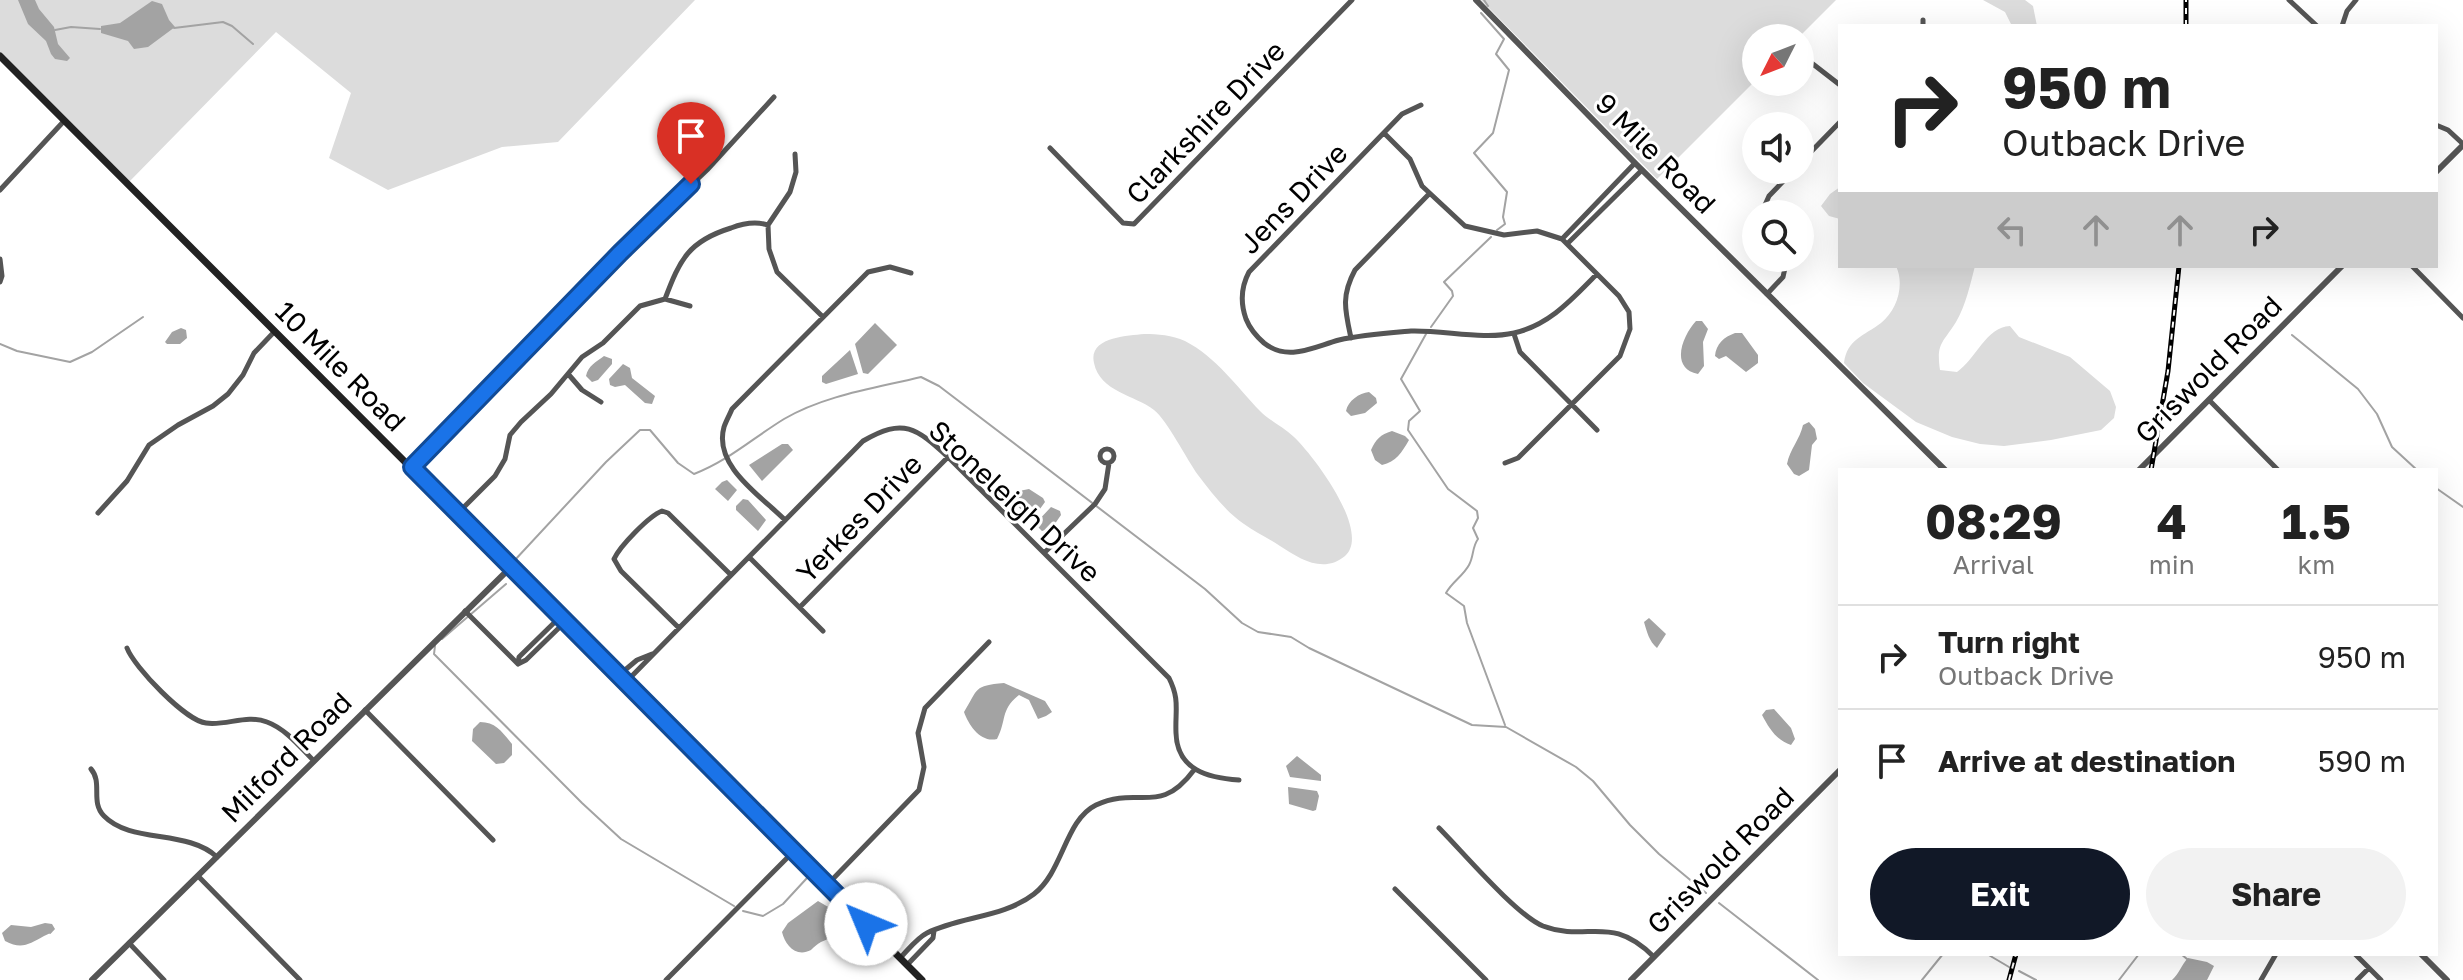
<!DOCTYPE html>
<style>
body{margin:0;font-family:"Golos Text",sans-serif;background:#f2f2f2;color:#222;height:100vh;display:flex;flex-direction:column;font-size:30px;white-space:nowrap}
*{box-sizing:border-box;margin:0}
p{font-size:26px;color:#767676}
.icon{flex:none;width:44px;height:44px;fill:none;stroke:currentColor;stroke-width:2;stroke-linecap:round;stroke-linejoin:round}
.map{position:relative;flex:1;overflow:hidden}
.side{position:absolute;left:1838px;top:468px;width:600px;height:488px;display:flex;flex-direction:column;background:#fff;border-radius:0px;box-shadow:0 8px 32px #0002}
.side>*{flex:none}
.top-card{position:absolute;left:1838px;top:24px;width:600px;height:244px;border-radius:0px;box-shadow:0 8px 32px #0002;background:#fff;color:#222;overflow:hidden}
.needle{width:52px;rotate:228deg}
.buttons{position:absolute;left:1742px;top:24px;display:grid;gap:16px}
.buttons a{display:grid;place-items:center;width:72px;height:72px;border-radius:50%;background:#fff;box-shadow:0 8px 32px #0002;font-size:40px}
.pin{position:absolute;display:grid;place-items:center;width:68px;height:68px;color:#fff;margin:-82px -34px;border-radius:50% 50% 50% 0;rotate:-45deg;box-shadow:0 0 8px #0007}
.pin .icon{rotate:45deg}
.me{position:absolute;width:88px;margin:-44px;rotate:315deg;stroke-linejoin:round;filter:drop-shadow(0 0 6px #0008)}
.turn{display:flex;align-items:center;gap:28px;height:168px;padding:0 32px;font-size:36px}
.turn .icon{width:104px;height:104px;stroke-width:2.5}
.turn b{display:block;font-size:56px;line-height:68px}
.lanes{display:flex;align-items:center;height:76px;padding:0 32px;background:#0003;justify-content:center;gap:40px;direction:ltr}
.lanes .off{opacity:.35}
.eta{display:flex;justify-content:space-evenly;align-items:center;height:136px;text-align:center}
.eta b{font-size:48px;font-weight:700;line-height:56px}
.button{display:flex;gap:16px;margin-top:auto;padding:16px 32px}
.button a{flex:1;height:92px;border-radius:48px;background:#111827;color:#fff;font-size:32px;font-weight:700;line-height:92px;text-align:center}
.button a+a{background:#f2f2f2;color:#222}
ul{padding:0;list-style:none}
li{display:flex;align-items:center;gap:24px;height:104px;padding:0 32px;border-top:2px solid #e0e0e0}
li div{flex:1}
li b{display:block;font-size:30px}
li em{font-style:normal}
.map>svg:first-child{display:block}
.green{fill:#dcdcdc}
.water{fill:#a3a3a3}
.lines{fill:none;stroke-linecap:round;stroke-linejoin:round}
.stream{stroke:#a3a3a3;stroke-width:2}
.minor{stroke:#555;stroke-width:5}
.tertiary{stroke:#555;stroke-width:6}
.secondary{stroke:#222;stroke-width:7}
.rail-casing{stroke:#000;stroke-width:5}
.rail{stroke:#fff;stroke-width:2;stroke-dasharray:6;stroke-linecap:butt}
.route-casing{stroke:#114b97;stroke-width:20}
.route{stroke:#1a73e8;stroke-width:14}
.labels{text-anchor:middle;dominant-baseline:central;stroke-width:6;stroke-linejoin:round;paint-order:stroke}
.street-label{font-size:28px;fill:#000;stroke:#fff}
</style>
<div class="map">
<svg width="2463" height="980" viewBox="0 0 2463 980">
<rect width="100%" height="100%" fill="#fff"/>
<path class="green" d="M0,0H695L558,142L502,147L388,190L329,158L351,93L276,32L129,182L0,52Z
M1481,0H1836L1798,38H1756V80L1657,179Z
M1983,0H2025L2033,6L2037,26H2012L2005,12Z
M1840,187V219L1829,216L1821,206L1830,194Z
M1896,266H1975C1970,285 1966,305 1956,322C1943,343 1936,343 1940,370L1957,372C1976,359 1986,327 2010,326L2019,337L2070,357L2110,391L2116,407L2114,418L2101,430L2051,440L2004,446L1980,444L1952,437L1916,422L1863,383L1844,363C1847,339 1864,336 1881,323C1897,310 1905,285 1896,266Z
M1144,334C1158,334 1172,335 1185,341C1216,357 1237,387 1260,411C1270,421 1283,427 1294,437C1313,455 1372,532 1345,556C1323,574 1300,559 1280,546C1268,538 1255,532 1244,524C1226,512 1211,492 1198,475C1187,460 1167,420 1154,410C1135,395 1100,392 1094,363C1088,337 1127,336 1144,334Z"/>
<path class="water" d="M18,0H35L39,9L54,27L58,44L70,58L67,61L55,59L51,54L46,41L28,24Z
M152,1L162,4L169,20L175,27L148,47L134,49L128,41L101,33V26L120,23Z
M1696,321H1702L1708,329L1703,342L1704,366L1698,374C1669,368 1683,335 1696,321Z
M875,323L897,345L868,374L863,373L855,344Z
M181,328L186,330L187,338L180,344H167L165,342L172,332Z
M1735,333H1742L1758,355V363L1746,372L1726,356L1719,359L1715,356C1716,344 1724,337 1735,333Z
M850,350L858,374L826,384L822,382V376Z
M604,356L612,359V364L598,380L592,382L586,376C588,366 596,362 604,356Z
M623,364L630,368L632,378L655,396L652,404L645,403L625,385L615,387L610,385L609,379Z
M1369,392L1376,398L1377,403L1365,413L1351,416L1346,411C1348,401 1359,393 1369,392Z
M1809,422L1815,429L1817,439L1812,445L1809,470L1799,476L1794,474L1787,464C1790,449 1800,439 1803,425Z
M1392,431L1405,436L1409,440C1402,452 1396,462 1382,465L1375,460L1371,450C1376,439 1380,435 1392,431Z
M782,444H788L793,450L762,481L749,465Z
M727,480L737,490L728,501L715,489L722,482Z
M1029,489L1043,498L1045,502L1037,513L1029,517L1012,501L1019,491Z
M743,499L748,500L766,520L758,531L736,510V506Z
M1051,507L1060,511L1061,515L1052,528L1042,531L1035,524Z
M1649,618L1666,634L1657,648C1649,641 1647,632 1644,622Z
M1004,683L1045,701L1052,712L1046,716L1038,719L1029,700L1019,695C1000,710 1007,720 997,739C981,743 969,726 964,712C979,688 973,686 1004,683Z
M1774,709L1791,728L1795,739L1791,745C1776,740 1769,728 1762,715L1766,710Z
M480,722C496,722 502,732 512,744V755L504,763L496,764L472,741L473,729Z
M1297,756L1321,775V781L1290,777L1286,766Z
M1288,787L1317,791L1319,796L1316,810L1313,811L1289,804Z
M818,901L835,911L843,926C837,935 831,938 821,942C817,944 814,947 811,950C796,958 785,945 782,932L788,923Z
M45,923L52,924L55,929C46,939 55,930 44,936C29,944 22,950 5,941L2,933L11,925L31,927Z
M2188,958L2207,962L2214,966L2207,980H2172C2180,973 2181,965 2188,958Z"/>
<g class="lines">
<path class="stream" d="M1484,0L1488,6
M1481,13L1504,39L1496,54L1509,70L1493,133L1474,153L1507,192L1503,217L1505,224L1497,230
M174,28L223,22L232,26L253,44
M55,30L71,27L100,29
M1431,327L1453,296L1452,291L1444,282L1491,237
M1426,334L1401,379L1420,411L1409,421L1408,430L1448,489L1477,511L1478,518L1473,528L1478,539C1472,547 1474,556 1469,565C1463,576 1452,582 1446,593L1464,606L1467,623L1505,725
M2292,335L2358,389L2377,414L2392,447L2417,470
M0,344L17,351L70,362L92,352L143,317
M2436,488L2463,507
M514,561L606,462L640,430H650L678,463L694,474C728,461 753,438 784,419C825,395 876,388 921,377L939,386L1205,589L1242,623L1258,632L1291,637L1309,648L1472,725L1506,727L1576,767L1593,781L1630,825L1659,854L1706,893
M442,639L506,584
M435,646L434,654L582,803L621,839L734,906
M1719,903L1818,980
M743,911L763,916L783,904L807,878
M1987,954L2009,967
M2181,954L2187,959
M2019,971L2036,980
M1922,980L1943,954
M2119,980L2139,954"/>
<path class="minor" d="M2289,0L2317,26
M1923,20V26
M2342,26L2347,11L2356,0
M1800,54L1840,85
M1421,105L1402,114L1249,272C1241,287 1240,302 1246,319C1250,329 1256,336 1264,343C1288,362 1313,347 1339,340C1361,335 1388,333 1411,331C1444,330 1483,340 1514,333C1550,325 1573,298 1597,274
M1777,120V126
M2436,125L2448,130L2463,144
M1384,133L1410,159L1422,186L1465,226L1504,235L1537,231L1562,239L1619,296L1629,312L1630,329L1620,356L1518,458L1505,463
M1050,148L1123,223L1134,224L1352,0
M795,154L796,172L790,192L768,225L769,249L777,272L823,317
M1800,163L1840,122
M0,190L64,121
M1761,214L1769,196L1794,170
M1562,239L1635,163
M1568,243L1642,170
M0,259L2,276L0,282
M2412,266L2463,318
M1767,294L1783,277L1785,268L1777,258
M665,299C680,259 689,241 731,228C744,223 755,221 768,225
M1514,334L1520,352L1597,430
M1351,338C1345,310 1341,296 1355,270L1429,194
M569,375L582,390L601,402
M2209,400L2278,470
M1100 456a7 7 0 1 1 14 0a7 7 0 1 1-14 0Z
M412,467L620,253L707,170L774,97
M98,513L127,481L149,445L178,425L213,406L228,394L243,375L254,353L275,331
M458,513L495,476L505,459L510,435L521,422L551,394L582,357L603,343L640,306L665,299L690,306
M785,520C761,496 713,466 724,427C726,421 730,414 732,409L868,272L890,267L911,273
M1044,553L1095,504L1105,489L1109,463
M749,557L823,631
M800,607L948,457
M465,611L518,664
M560,617L519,657L518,664L526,660L566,621
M679,628L621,571L614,559C620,546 649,516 662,511L668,513L731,575
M127,648C134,667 186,721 206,723C226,726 247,714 267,722C286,729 300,747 314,761
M619,675L637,660L652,654
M626,682L863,441C904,417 916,428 948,457L1169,678C1180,700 1175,710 1176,733C1177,770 1208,778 1239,780
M365,710L493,840
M91,769C103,783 90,802 104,816C131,844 187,829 217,857
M1439,828C1462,851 1516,915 1543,926C1588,943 1610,913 1654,957
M198,876L300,980
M827,885L919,790L924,767L918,733L925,708L989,642
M1395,889L1486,980
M129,943L164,980
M2355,954L2381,980
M900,958C908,950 917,938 927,933C961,916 1003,918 1034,894C1063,872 1065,820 1096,805C1139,785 1159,817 1194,770
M907,965L933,938L934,931
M666,980L794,851
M2261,980L2276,954
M2357,980L2369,968"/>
<path class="tertiary" d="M1476,0L1635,163L1945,470
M2436,172L2463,145
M2139,470L2342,266
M2421,954L2447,980
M92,980L511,567
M1631,980L1840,770"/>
<path class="secondary" d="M0,56L922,980"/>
<g class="rail-casing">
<path id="rail" d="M2186,26V0
M2151,470L2168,371L2179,266
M2009,980L2016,954"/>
</g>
<use href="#rail" class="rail"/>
</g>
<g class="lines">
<g class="route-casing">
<path id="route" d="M691,184L620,253L412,467L866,924"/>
</g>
<use href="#route" class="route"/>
</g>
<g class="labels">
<g class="street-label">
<text transform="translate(1205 122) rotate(-46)">Clarkshire Drive</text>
<text transform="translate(1656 153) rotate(45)">9 Mile Road</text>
<text transform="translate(1293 198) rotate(-46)">Jens Drive</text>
<text transform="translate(341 366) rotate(45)">10 Mile Road</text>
<text transform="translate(2208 369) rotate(-45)">Griswold Road</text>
<text transform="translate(1015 501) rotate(43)">Stoneleigh Drive</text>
<text transform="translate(859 518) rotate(-46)">Yerkes Drive</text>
<text transform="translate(286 757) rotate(-45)">Milford Road</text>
<text transform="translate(1720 860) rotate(-45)">Griswold Road</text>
</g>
</g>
</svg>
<div class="buttons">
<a><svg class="needle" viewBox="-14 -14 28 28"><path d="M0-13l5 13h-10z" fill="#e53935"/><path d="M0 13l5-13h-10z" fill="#767676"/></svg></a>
<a><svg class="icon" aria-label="sound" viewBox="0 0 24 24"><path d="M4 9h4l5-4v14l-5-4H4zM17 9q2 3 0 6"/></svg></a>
<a><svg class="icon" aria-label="search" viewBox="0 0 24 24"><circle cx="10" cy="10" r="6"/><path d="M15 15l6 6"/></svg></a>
</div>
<div class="pin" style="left:691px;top:184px;background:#d93025"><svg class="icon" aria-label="arrive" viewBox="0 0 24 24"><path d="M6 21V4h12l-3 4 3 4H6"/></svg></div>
<svg class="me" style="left:866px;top:924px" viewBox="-20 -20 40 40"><circle r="19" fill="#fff"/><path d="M0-13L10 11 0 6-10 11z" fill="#1a73e8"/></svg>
<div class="top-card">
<div class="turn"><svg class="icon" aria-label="right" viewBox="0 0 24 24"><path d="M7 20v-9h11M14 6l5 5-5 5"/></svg><div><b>950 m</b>Outback Drive</div></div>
<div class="lanes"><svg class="icon off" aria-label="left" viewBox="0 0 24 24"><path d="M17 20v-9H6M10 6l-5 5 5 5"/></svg><svg class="icon off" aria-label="ahead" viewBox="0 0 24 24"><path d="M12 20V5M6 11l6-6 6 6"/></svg><svg class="icon off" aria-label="ahead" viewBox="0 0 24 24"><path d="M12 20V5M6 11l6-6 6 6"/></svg><svg class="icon" aria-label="right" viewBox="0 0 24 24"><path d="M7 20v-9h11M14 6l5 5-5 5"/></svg></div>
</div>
<section class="side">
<div class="eta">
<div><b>08:29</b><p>Arrival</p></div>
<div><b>4</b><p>min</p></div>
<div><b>1.5</b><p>km</p></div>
</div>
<ul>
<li><svg class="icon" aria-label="right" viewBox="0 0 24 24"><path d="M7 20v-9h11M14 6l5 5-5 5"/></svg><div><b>Turn right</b><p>Outback Drive</p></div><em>950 m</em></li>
<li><svg class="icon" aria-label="arrive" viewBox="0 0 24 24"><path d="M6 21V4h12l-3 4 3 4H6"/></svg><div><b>Arrive at destination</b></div><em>590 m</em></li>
</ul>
<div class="button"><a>Exit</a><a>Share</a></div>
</section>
</div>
